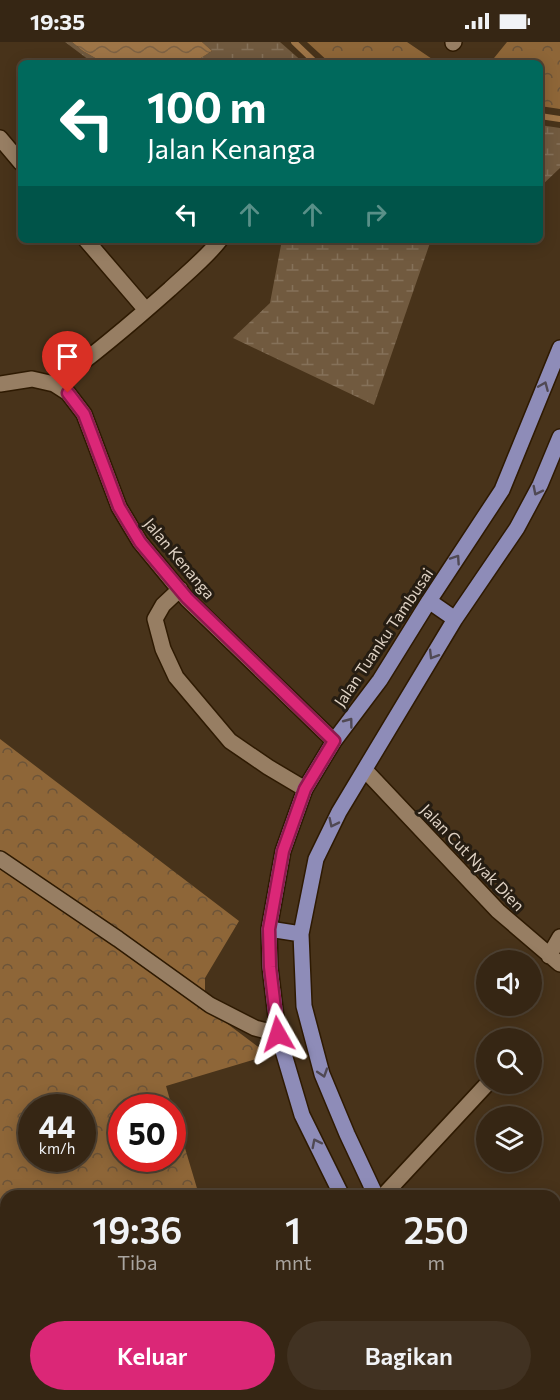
<!DOCTYPE html>
<html lang="id">
<style>
body{margin:0;font-family:Commissioner,sans-serif;background:#413222;color:#f1f3f6;height:100vh;display:flex;flex-direction:column;font-size:22px;white-space:nowrap}
*{box-sizing:border-box;margin:0}
p{font-size:20px;color:#aaa5a0}
.icon{flex:none;width:33px;height:33px;fill:none;stroke:currentColor;stroke-width:2;stroke-linecap:round;stroke-linejoin:round}
.map{position:relative;flex:1;overflow:hidden}
.drawer{position:absolute;left:0px;top:1148px;width:561px;height:212px;display:flex;flex-direction:column;background:#362614;border-radius:18px 18px 0 0;box-shadow:0 3px 15px #0003,0 0 0 2px #504334}
.drawer>*{flex:none}
.guide{position:absolute;left:18px;top:18px;width:525px;height:183px;border-radius:9px;box-shadow:0 3px 15px #0003,0 0 0 2px #504334;background:#00695c;color:#fff;overflow:hidden}
.fabs{position:absolute;left:476px;top:908px;display:grid;gap:12px}
.fabs a{display:grid;place-items:center;width:66px;height:66px;border-radius:50%;background:#362614;box-shadow:0 3px 15px #0003,0 0 0 2px #504334;font-size:30px}
.speed{position:absolute;left:18px;top:1052px;display:flex;gap:12px;font-size:30px;font-weight:700;text-align:center}
.speed>*{display:grid;place-content:center;width:78px;height:78px;border-radius:50%;background:#362614;box-shadow:0 3px 15px #0003,0 0 0 2px #504334;line-height:1}
.speed small{font-size:15px;font-weight:400}
.speed .limit{border:9px solid #d22;background:#fff;color:#111}
.pin{position:absolute;display:grid;place-items:center;width:51px;height:51px;color:#fff;margin:-62px -26px;border-radius:50% 50% 50% 0;rotate:-45deg;box-shadow:0 0 6px #0007}
.pin .icon{rotate:45deg}
.me{position:absolute;width:66px;margin:-33px;rotate:354deg;stroke-linejoin:round;filter:drop-shadow(0 0 4px #0008)}
.turn{display:flex;align-items:center;gap:21px;height:126px;padding:0 30px;font-size:27px}
.turn .icon{width:78px;height:78px;stroke-width:2.5}
.turn b{display:block;font-size:42px;line-height:51px}
.lanes{display:flex;align-items:center;height:57px;padding:0 30px;background:#0003;justify-content:center;gap:30px;direction:ltr}
.lanes .off{opacity:.35}
.eta{display:flex;justify-content:space-evenly;align-items:center;height:102px;text-align:center}
.eta b{font-size:36px;font-weight:600;line-height:42px}
.action{display:flex;gap:12px;margin-top:auto;padding:12px 30px}
.action a{flex:1;height:69px;border-radius:36px;background:#db2777;color:#fff;font-size:24px;font-weight:600;line-height:69px;text-align:center}
.action a+a{background:#413222;color:#f1f3f6}
.status{display:flex;justify-content:space-between;align-items:center;height:42px;padding:0 30px;background:#362614;direction:ltr}
.status svg{height:16px;fill:currentColor}
.map>svg:first-child{display:block}
.forest{fill:url(#forest-crowns);fill-rule:evenodd}
.wetland{fill:url(#wetland-marsh)}
.water{fill:url(#water-waves)}
.lines{fill:none;stroke-linecap:round;stroke-linejoin:round}
.stream{stroke:#9e7547;stroke-width:6}
.minor-casing{stroke:#2e1a02;stroke-width:18}
.major-casing{stroke:#2e1a02;stroke-width:18}
.minor{stroke:#977e63;stroke-width:15}
.major{stroke:#8e8cb8;stroke-width:15}
.oneway{stroke:#504954}
.route-casing{stroke:#8e194d;stroke-width:15}
.route{stroke:#db2777;stroke-width:10}
.labels{text-anchor:middle;dominant-baseline:central;stroke-width:6;stroke-linejoin:round;paint-order:stroke}
.street-label{font-size:16px;fill:#dfd2c4;stroke:#261d12}
</style>
<div class="status"><b>19:35</b><svg viewBox="0 0 49 12"><path d="M0 12V9h3v3zM5 12V6h3v6zM10 12V3h3v9zM15 12V0h3v12zM26 1h20v11H26zM47 4h2v5h-2z"/></svg></div>
<div class="map">
<svg width="560" height="1358" viewBox="0 0 560 1358">
<defs>
<pattern id="forest-crowns" width="20" height="18" patternUnits="userSpaceOnUse" patternTransform="scale(1.5)"><rect width="20" height="18" fill="#8e6638"/><path d="M2 6a3 3 0 1 1 6 0M12 15a3 3 0 1 1 6 0" fill="none" stroke="#6c5439"/></pattern>
<pattern id="wetland-marsh" width="20" height="14" patternUnits="userSpaceOnUse" patternTransform="scale(1.5)"><rect width="20" height="14" fill="#715a3f"/><path d="M1 5h8M5 5V1M11 12h8M15 12V8" fill="none" stroke="#857159"/></pattern>
<pattern id="water-waves" width="16" height="10" patternUnits="userSpaceOnUse" patternTransform="scale(1.5)"><rect width="16" height="10" fill="#9e7547"/><path d="M0 5q4-4 8 0t8 0" fill="none" stroke="#7e6243"/></pattern>
</defs>
<rect width="100%" height="100%" fill="#48331a"/>
<path class="forest" d="M307,0H407L438,21H330Z
M507,0H560V67L540,64V21H490Z
M0,697L239,879L205,936V965L269,1013L166,1044L172,1065H122V1116H172L173,1066L199,1153L6,1154V1245L0,1247ZM32,1065H82V1116H32Z"/>
<path class="wetland" d="M65,0H72L83,9L104,21H93Z
M202,0H280L304,21H235L228,16L218,21H193L212,9Z
M540,83L560,86V126L540,145Z
M282,198H431L374,363L233,296L270,261Z"/>
<path class="water" d="M72,0H202L212,9L193,21H104L83,9Z"/>
<g class="lines">
<path class="stream" d="M294,0L316,21
M540,74L560,77"/>
<g class="minor-casing">
<path id="minor" d="M453,1L454,0
M0,96L21,121
M86,198L146,268
M0,342L32,337L54,342L68,351L84,372L119,465L140,500L187,557L334,699
M54,342C95,312 133,280 170,247C187,231 206,216 220,198
M180,547L163,563L155,577L163,607L176,635L230,699L268,725L305,747
M365,728L498,869L560,922
M0,817L118,897L210,963L255,986L278,992
M549,914L560,895
M383,1154L488,1041
M555,1279L560,1285
M109,1353L111,1358
M535,1353L538,1357"/>
</g>
<g class="major-casing">
<path id="major" d="M429,559L455,577
M269,887L301,892
M342,1154L302,1073L278,992L270,925L269,887L283,809L305,747L334,699L380,638L429,559L502,448L560,306
M376,1154L347,1092L322,1032L304,964L301,892L316,817L339,770L455,577L517,486L540,443L560,395
M355,1358L360,1353
M398,1358L402,1353"/>
</g>
<use href="#minor" class="minor"/>
<use href="#major" class="major"/>
</g>
<defs><path id="oneway-chevron" d="M-2-3.5L2.5 0L-2 3.5" fill="none" stroke-width="1.6" stroke-linecap="round" stroke-linejoin="round" transform="scale(1.5)"/></defs>
<g class="oneway">
<use href="#oneway-chevron" transform="translate(544 344) rotate(-67)"/>
<use href="#oneway-chevron" transform="translate(537 449) rotate(117)"/>
<use href="#oneway-chevron" transform="translate(456 517) rotate(-56)"/>
<use href="#oneway-chevron" transform="translate(433 613) rotate(121)"/>
<use href="#oneway-chevron" transform="translate(349 680) rotate(-53)"/>
<use href="#oneway-chevron" transform="translate(333 781) rotate(116)"/>
<use href="#oneway-chevron" transform="translate(323 1031) rotate(72)"/>
<use href="#oneway-chevron" transform="translate(316 1101) rotate(-117)"/>
</g>
<g class="lines">
<g class="route-casing">
<path id="route" d="M68,351L84,372L119,465L140,500L187,556L334,699L305,747L283,809L269,887L270,925L278,992"/>
</g>
<use href="#route" class="route"/>
</g>
<g class="labels">
<g class="street-label">
<text transform="translate(180 516) rotate(50)">Jalan Kenanga</text>
<text transform="translate(383 595) rotate(-56)">Jalan Tuanku Tambusai</text>
<text transform="translate(473 815) rotate(46)">Jalan Cut Nyak Dien</text>
</g>
</g>
</svg>
<div class="fabs">
<a><svg class="icon" aria-label="sound" viewBox="0 0 24 24"><path d="M4 9h4l5-4v14l-5-4H4zM17 9q2 3 0 6"/></svg></a>
<a><svg class="icon" aria-label="search" viewBox="0 0 24 24"><circle cx="10" cy="10" r="6"/><path d="M15 15l6 6"/></svg></a>
<a><svg class="icon" aria-label="layers" viewBox="0 0 24 24"><path d="M12 4l9 5-9 5-9-5zM3 14l9 5 9-5"/></svg></a>
</div>
<div class="speed"><div>44<small>km/h</small></div><div class="limit">50</div></div>
<div class="pin" style="left:68px;top:351px;background:#d93025"><svg class="icon" aria-label="arrive" viewBox="0 0 24 24"><path d="M6 21V4h12l-3 4 3 4H6"/></svg></div>
<svg class="me" style="left:278px;top:992px" viewBox="-20 -20 40 40"><path d="M0-17L14 15 0 8-14 15z" fill="#db2777" stroke="#fff" stroke-width="4"/></svg>
<div class="guide">
<div class="turn"><svg class="icon" aria-label="left" viewBox="0 0 24 24"><path d="M17 20v-9H6M10 6l-5 5 5 5"/></svg><div><b>100 m</b>Jalan Kenanga</div></div>
<div class="lanes"><svg class="icon" aria-label="left" viewBox="0 0 24 24"><path d="M17 20v-9H6M10 6l-5 5 5 5"/></svg><svg class="icon off" aria-label="ahead" viewBox="0 0 24 24"><path d="M12 20V5M6 11l6-6 6 6"/></svg><svg class="icon off" aria-label="ahead" viewBox="0 0 24 24"><path d="M12 20V5M6 11l6-6 6 6"/></svg><svg class="icon off" aria-label="right" viewBox="0 0 24 24"><path d="M7 20v-9h11M14 6l5 5-5 5"/></svg></div>
</div>
<section class="drawer">
<div class="eta">
<div><b>19:36</b><p>Tiba</p></div>
<div><b>1</b><p>mnt</p></div>
<div><b>250</b><p>m</p></div>
</div>
<div class="action"><a>Keluar</a><a>Bagikan</a></div>
</section>
</div>
